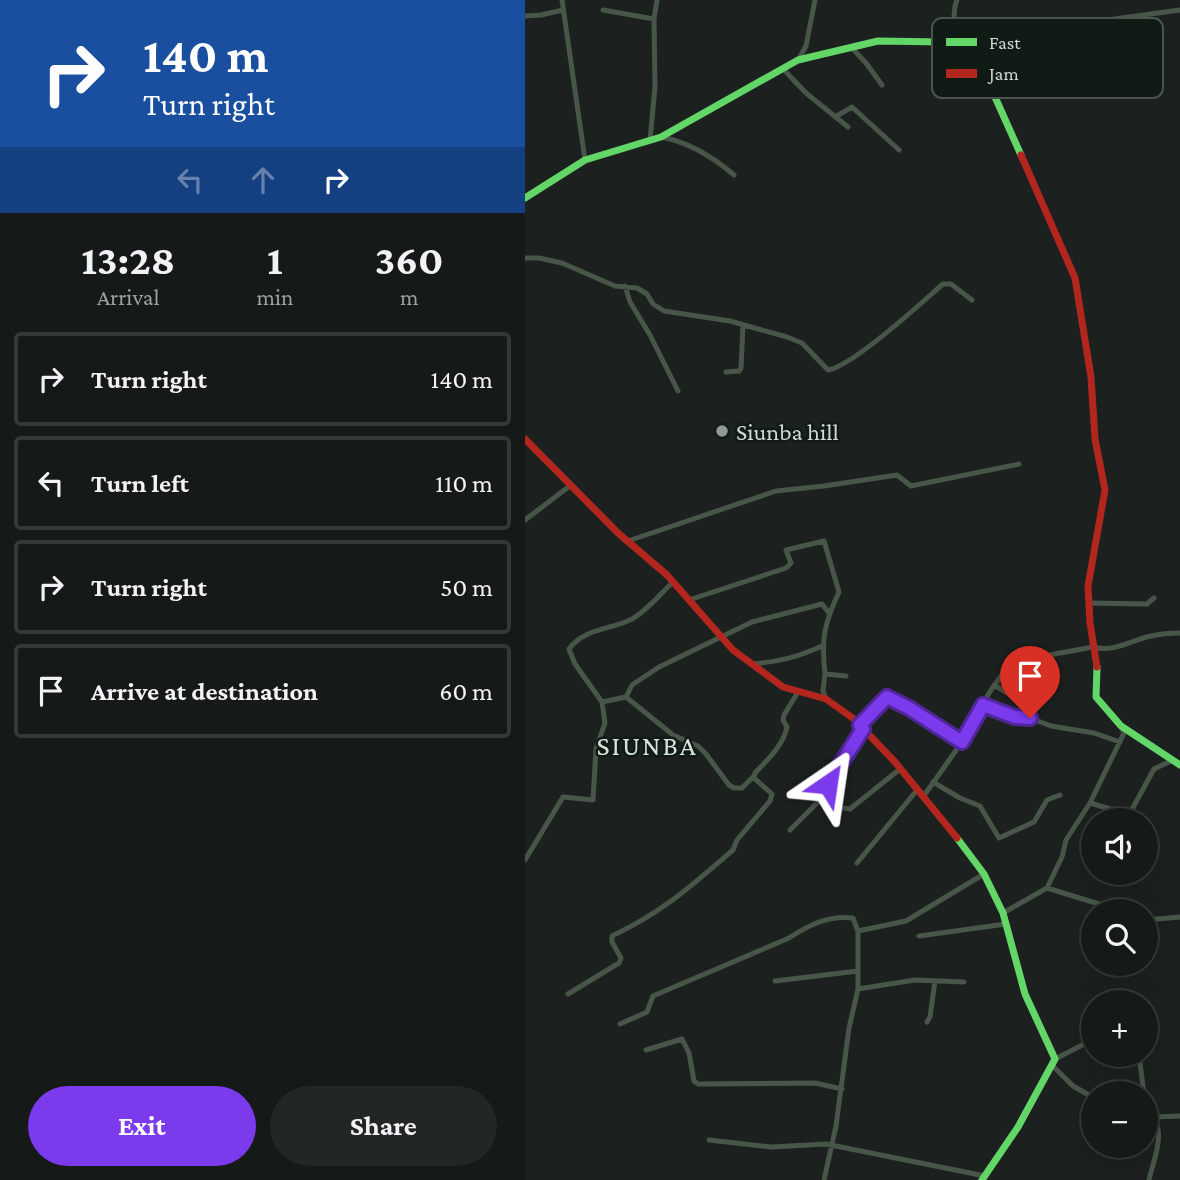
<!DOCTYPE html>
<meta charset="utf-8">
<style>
body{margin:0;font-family:"Crimson Pro",serif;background:#222624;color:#f1f3f6;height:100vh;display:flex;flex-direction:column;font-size:26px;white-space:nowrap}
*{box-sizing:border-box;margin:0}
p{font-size:23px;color:#9da0a1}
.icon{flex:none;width:38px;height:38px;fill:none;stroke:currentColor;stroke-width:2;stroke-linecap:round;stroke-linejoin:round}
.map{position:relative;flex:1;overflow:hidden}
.panel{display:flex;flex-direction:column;background:#151917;width:525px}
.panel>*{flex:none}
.banner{background:#1a4fa0;color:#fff;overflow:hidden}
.fabs{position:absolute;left:556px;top:808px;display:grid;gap:14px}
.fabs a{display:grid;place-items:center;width:77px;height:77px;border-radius:50%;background:#151917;box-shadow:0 7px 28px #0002,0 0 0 2px #343836;font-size:35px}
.pin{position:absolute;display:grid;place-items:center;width:60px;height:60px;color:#fff;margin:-72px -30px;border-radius:50% 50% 50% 0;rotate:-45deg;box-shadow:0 0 7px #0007}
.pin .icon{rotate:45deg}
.me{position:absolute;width:77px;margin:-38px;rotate:32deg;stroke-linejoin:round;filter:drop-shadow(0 0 5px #0008)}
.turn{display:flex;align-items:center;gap:24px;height:147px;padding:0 28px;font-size:32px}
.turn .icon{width:91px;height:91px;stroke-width:2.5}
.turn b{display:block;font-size:49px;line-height:60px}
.lanes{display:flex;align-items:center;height:66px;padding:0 28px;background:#0003;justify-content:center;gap:35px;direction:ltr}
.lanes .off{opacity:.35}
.eta{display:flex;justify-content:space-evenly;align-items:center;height:119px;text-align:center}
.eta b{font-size:42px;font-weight:700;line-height:49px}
.action{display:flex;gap:14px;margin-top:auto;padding:14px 28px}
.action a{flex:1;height:80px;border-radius:42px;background:#7c3aed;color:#fff;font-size:28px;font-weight:700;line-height:80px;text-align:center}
.action a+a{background:#222624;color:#f1f3f6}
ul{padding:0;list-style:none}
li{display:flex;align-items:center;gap:21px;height:94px;margin:0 14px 10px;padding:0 14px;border:4px solid #343836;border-radius:7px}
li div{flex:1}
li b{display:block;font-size:26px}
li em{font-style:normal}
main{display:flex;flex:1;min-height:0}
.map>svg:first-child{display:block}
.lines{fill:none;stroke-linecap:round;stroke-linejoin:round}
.street{stroke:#485549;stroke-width:5}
.fast{stroke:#63d668;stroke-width:7}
.jam{stroke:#b3261e;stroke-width:7}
.route-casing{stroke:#51269a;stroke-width:18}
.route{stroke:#7c3aed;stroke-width:12}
.poi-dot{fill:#929895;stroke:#101b16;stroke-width:2.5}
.labels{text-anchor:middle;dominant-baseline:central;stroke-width:5;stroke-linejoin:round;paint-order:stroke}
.poi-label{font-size:24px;fill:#d1d8d5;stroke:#101b16;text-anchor:start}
.quarter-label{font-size:28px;letter-spacing:2px;fill:#d5e3dc;stroke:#101b16}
.key{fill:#101b16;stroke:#4a544f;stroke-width:2}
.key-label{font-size:19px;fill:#d1d8d5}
</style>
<main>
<section class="panel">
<div class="banner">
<div class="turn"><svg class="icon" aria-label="right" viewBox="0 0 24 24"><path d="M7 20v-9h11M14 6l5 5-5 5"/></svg><div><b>140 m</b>Turn right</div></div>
<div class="lanes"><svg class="icon off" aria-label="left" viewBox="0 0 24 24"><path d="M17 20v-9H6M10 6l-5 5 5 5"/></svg><svg class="icon off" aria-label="ahead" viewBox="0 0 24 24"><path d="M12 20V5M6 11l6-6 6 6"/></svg><svg class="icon" aria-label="right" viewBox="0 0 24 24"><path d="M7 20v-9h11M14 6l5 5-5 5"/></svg></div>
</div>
<div class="eta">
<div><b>13:28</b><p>Arrival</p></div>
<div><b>1</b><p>min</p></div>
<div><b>360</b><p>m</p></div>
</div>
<ul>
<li><svg class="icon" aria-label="right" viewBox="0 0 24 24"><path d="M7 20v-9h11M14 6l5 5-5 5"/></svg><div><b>Turn right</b></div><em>140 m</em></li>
<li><svg class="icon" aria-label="left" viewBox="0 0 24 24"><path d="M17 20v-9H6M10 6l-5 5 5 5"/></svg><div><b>Turn left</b></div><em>110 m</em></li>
<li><svg class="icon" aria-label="right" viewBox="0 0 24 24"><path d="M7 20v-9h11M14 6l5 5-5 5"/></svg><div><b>Turn right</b></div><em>50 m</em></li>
<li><svg class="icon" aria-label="arrive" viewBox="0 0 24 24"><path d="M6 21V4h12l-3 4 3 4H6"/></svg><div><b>Arrive at destination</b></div><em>60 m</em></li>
</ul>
<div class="action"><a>Exit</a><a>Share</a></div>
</section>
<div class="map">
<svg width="655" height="1180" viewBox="0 0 655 1180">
<rect width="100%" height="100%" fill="#1c211f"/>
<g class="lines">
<path class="street" d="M37,0L60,160
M78,10L129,19
M0,16L16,15L38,10
M427,40C432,25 426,13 432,0
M418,42L454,31L514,26L539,28L558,26L575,21L655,10
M326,47L341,63L357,85
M273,60L281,46L290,0
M258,69L281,93L323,127
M310,117L327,107L374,150
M136,137C163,142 188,157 209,175
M125,140L130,87L129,19L132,0
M0,258H14L37,263L90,286L112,288L122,294L128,304L139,311L205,321L262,337L277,343L303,370C328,366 396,303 418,284H426L447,300
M100,286L105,302L125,335L153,391
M201,372L214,371L216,368L218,325
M0,520L46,485
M103,541L251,491L299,486L372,475L386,486L494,464
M164,600L261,568L266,563L261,550L299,541L314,592C299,624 296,639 300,674
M564,603L622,604L629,598
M226,664C253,662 273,657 297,646
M469,685L496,701H512
M101,697L148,735L173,746L181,754L204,785L209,788H217L229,776
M301,699L298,691L300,674L321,676
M77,702L101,697L107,685L134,667L227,622L297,604L304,613
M458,706L490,717L505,718L526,726L569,733L595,742
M335,725L359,699L366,697L437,742
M408,782L435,798L455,806L474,838L509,822L522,800L535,795
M398,797L437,742L464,693L486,662L568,647C588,653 607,640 626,636C635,634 645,633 655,633
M565,803L592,811L605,813L629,769L648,760
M318,808L325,809L375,769
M265,830L292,803L338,729
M0,860L38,797L68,800L71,749L80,723L77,702L50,664L44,649C59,628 86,630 107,619C123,610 135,594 148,582
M332,863L392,790
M522,888L537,857L541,840L565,803L599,733L596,726
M478,913L522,888L600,912
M621,920L655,917
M394,936L481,924
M250,981L333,971
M333,989L390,980L439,982
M43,994L94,963L96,958L87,942V936C138,912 166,886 208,850L212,840L245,801L247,794L229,778L230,773C243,759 258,746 262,727L258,720L259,715L273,692
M402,1022L405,1017L410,981
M95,1024L122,1012L128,996L264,938C284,925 303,915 328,918L333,931L381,921L459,874
M121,1050L157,1039L164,1053L169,1081L173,1084L290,1083L317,1089
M614,1055L619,1094
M530,1059L569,1039
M527,1065L548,1086L569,1098
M621,1113C645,1126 628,1160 624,1180
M628,1117L655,1116
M184,1140L246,1147L301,1144L460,1176
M299,1180L311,1126L324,1028L333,989V931"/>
<path class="fast" d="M0,198L60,160L136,137L273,60L353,41L418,42L437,49L466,88L496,155
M572,667L571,697L596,726L655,765
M432,838L459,874L478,913L500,994L530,1059L493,1127L457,1180"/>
<path class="jam" d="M496,155L550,278L566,377L570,439L580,490L563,586L565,623L572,667
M0,439L93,533L142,575L208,650L258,687L301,699L329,719L370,762L432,838"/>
</g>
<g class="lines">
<g class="route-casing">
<path id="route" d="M303,784L338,729L335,725L362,697L384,708L437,742L458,705L490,717L505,718"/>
</g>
<use href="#route" class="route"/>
</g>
<circle class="poi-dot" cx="197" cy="431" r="7"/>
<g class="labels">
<g class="poi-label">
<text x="211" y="431">Siunba hill</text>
</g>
<g class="quarter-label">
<text x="122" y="745">SIUNBA</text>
</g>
</g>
<rect x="407" y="18" width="231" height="80" rx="10" class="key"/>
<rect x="421" y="38" width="31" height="8" fill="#63d668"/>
<rect x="421" y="69" width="31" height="9" fill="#b3261e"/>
<g class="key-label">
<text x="464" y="49">Fast</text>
<text x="464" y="80">Jam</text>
</g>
</svg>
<div class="fabs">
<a><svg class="icon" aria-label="sound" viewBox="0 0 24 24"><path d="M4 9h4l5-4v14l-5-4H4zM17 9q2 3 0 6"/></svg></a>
<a><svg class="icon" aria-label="search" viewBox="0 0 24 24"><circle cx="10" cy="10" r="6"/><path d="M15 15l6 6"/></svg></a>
<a>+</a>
<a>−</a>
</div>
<div class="pin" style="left:505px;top:718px;background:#d93025"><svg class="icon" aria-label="arrive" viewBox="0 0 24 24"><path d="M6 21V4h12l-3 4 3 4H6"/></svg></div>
<svg class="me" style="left:303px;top:784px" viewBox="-20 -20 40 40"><path d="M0-17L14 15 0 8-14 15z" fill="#7c3aed" stroke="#fff" stroke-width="4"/></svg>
</div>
</main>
